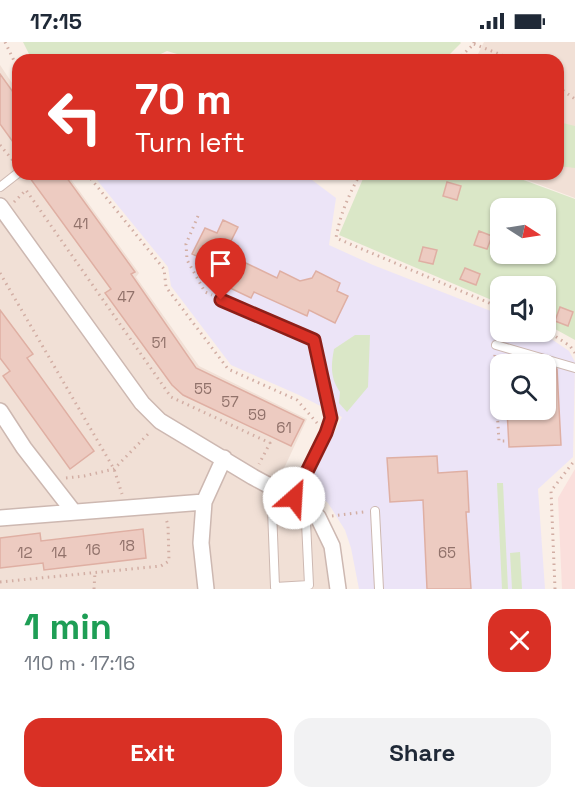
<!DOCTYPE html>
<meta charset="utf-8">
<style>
body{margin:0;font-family:"Space Grotesk",sans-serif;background:#f2f2f3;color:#1f2937;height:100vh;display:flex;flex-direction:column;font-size:22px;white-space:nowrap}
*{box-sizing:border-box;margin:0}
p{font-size:20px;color:#747a83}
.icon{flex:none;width:33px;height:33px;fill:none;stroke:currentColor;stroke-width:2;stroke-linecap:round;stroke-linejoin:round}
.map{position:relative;height:547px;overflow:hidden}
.details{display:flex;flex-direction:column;background:#fff;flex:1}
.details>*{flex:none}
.top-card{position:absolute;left:12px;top:12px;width:552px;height:126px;border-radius:18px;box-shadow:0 2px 4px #0004;background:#d93025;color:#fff;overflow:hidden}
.needle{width:39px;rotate:102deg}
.buttons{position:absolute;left:490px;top:156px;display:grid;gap:12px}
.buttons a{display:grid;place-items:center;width:66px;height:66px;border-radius:12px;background:#fff;box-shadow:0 2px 4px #0004;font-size:30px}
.pin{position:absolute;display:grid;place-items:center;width:51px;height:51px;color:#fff;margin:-62px -26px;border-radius:50% 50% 50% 0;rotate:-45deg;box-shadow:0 0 6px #0007}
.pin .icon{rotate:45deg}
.me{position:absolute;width:66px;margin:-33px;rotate:26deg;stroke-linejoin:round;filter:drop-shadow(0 0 4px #0008)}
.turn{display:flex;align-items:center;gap:21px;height:126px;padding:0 24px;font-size:27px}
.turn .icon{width:78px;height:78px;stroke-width:2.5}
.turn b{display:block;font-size:42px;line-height:51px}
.round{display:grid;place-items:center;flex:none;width:63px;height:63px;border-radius:18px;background:#f2f2f3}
.overview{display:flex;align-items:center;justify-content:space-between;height:102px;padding:0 24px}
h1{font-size:36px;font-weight:600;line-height:45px;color:#1e9e55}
.cta{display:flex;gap:12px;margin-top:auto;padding:12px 24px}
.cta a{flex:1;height:69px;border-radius:18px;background:#d93025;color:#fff;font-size:24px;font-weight:600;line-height:69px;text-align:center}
.cta a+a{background:#f2f2f3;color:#1f2937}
.status{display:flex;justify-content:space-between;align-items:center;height:42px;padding:0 30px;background:#fff;direction:ltr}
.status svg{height:16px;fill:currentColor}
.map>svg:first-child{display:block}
.residential{fill:#f1e0d6}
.commercial{fill:#fadfdc}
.education{fill:#ece4f7;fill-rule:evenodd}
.green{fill:#dae7c7;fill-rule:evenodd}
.building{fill:#edcbc1;stroke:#dfafa3;stroke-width:1.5}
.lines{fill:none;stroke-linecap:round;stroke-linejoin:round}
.lane-casing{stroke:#cdb8b1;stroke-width:10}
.street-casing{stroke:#cdb8b1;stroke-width:18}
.path{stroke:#d2aea4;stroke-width:3;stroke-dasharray:1.5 4.5;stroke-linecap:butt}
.lane{stroke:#fff;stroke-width:8}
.street{stroke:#fff;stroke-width:15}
.route-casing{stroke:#8d1f18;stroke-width:15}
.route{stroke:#d93025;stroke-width:10}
.labels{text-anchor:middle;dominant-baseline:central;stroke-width:4.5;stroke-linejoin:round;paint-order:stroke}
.number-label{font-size:15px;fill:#91726b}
</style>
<div class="status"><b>17:15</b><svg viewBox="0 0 49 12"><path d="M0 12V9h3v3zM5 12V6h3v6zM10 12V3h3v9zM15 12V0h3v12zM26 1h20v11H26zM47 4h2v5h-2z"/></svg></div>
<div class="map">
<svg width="575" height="547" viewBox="0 0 575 547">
<rect width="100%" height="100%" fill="#faefe7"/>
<path class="residential" d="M484,0H575V156L511,132H558V18H475Z
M0,23L18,50V132H67L139,231L136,235L199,324L307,377L272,452L309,478L314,485L324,507L330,547H0Z"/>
<path class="commercial" d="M575,427V547H562L558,456Z"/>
<path class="education" d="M92,132H304L336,156L329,203L373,223L501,273V290H541L569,309L575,320L573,415L538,447L545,547H359L351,506L345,488L328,461L308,444L342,375L299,353L231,323L171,244L168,225ZM501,322H546V368H501Z"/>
<path class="green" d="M23,0H460L461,1L444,18H197L167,9L148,18H32Z
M558,75L563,81L575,84V126L558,124Z
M365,132H507L575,157V298L546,282V244H501V262L339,193ZM501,166H546V212H501Z
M355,293H370L368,345L347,370L339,361L340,350C330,336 331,323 334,307Z
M497,441H503L508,547H502Z
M520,510L522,547H512L510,511Z"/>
<path class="building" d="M0,32L18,57V107L0,82Z
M27,132H64L135,230L131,232L196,326L304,378L291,404L183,353L172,343L105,251L111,247Z
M447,140L461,144L457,158L443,154Z
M223,178L238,185L225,211L277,236L280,229L300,239L312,236L316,229L340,241L337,249L348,254L335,281L309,268L307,274L254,250L251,256L211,237L218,224L192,212L205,186L217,191Z
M479,189L492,194L487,207L474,203Z
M423,205L437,208L433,222L419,219Z
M465,226L480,232L476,243L460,237Z
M560,265L573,270L568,284L555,279Z
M0,268L33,312L27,316L94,409L70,427L3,334L10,329L0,316Z
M546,324L557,327L561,403L509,405L507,368H546Z
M437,414L438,431L467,429L469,470H466L471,547H427L423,458L390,460L387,416Z
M143,487L146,516L44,528L43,521L0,526V496L40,491L41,499Z"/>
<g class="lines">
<g class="lane-casing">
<path id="lane" d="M0,145L18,131
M221,258L314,298L331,376L326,391L294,456
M496,303L575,326
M272,467L275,545L309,543L306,480
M375,469L379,547"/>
</g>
<g class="street-casing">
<path id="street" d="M0,164L142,361L160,379L253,435L305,463L318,475L332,504L338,547
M0,369L24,406L73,469
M204,460L201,501L206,547
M0,476L204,460L224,416"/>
</g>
<path class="path" d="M5,0L18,27
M474,2L514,18
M457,18L474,2V0
M558,45L575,57
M0,103L15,121
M87,132L164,227L166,245L228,327L297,358L317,381
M360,132C349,153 340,172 336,196L501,266
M14,160L26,148L171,355L270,401L259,422
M198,174L186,202L187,218L205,250L212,253
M0,231L114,427L122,452
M546,288L570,304L575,311
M495,313L494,320L499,399H508
M66,436L84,434L114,427L151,389
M332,474L364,470
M0,540L161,524L169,519L168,483L166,477
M94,547L95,530
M555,547L551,449L575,418"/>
<use href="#lane" class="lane"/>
<use href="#street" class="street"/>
</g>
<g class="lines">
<g class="route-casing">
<path id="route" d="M221,258L314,298L331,376L326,391L294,456"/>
</g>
<use href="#route" class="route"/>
</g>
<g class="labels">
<g class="number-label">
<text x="81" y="181">41</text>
<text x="126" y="254">47</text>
<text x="159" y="300">51</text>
<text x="203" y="346">55</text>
<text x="230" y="359">57</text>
<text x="257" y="372">59</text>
<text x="284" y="385">61</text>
<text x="127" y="503">18</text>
<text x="93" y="507">16</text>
<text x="25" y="510">12</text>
<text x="59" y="510">14</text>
<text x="447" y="510">65</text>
</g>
</g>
</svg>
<div class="buttons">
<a><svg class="needle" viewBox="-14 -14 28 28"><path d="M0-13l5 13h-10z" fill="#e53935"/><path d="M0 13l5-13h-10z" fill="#747a83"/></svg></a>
<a><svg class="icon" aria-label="sound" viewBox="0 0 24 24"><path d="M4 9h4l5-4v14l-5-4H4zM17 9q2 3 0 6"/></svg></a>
<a><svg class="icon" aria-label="search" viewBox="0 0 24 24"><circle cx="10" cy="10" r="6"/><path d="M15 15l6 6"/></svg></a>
</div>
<div class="pin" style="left:221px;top:258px;background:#d93025"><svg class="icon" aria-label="arrive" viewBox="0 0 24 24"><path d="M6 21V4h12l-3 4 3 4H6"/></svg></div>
<svg class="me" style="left:294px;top:456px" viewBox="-20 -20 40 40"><circle r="19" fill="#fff"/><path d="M0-13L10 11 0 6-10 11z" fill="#d93025"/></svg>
<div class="top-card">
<div class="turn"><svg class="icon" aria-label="left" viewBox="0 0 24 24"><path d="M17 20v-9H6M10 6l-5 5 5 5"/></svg><div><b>70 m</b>Turn left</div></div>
</div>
</div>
<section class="details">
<div class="overview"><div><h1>1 min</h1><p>110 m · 17:16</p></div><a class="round" style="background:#d93025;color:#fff"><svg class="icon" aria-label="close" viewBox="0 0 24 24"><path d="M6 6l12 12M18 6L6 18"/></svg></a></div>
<div class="cta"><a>Exit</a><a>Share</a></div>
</section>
